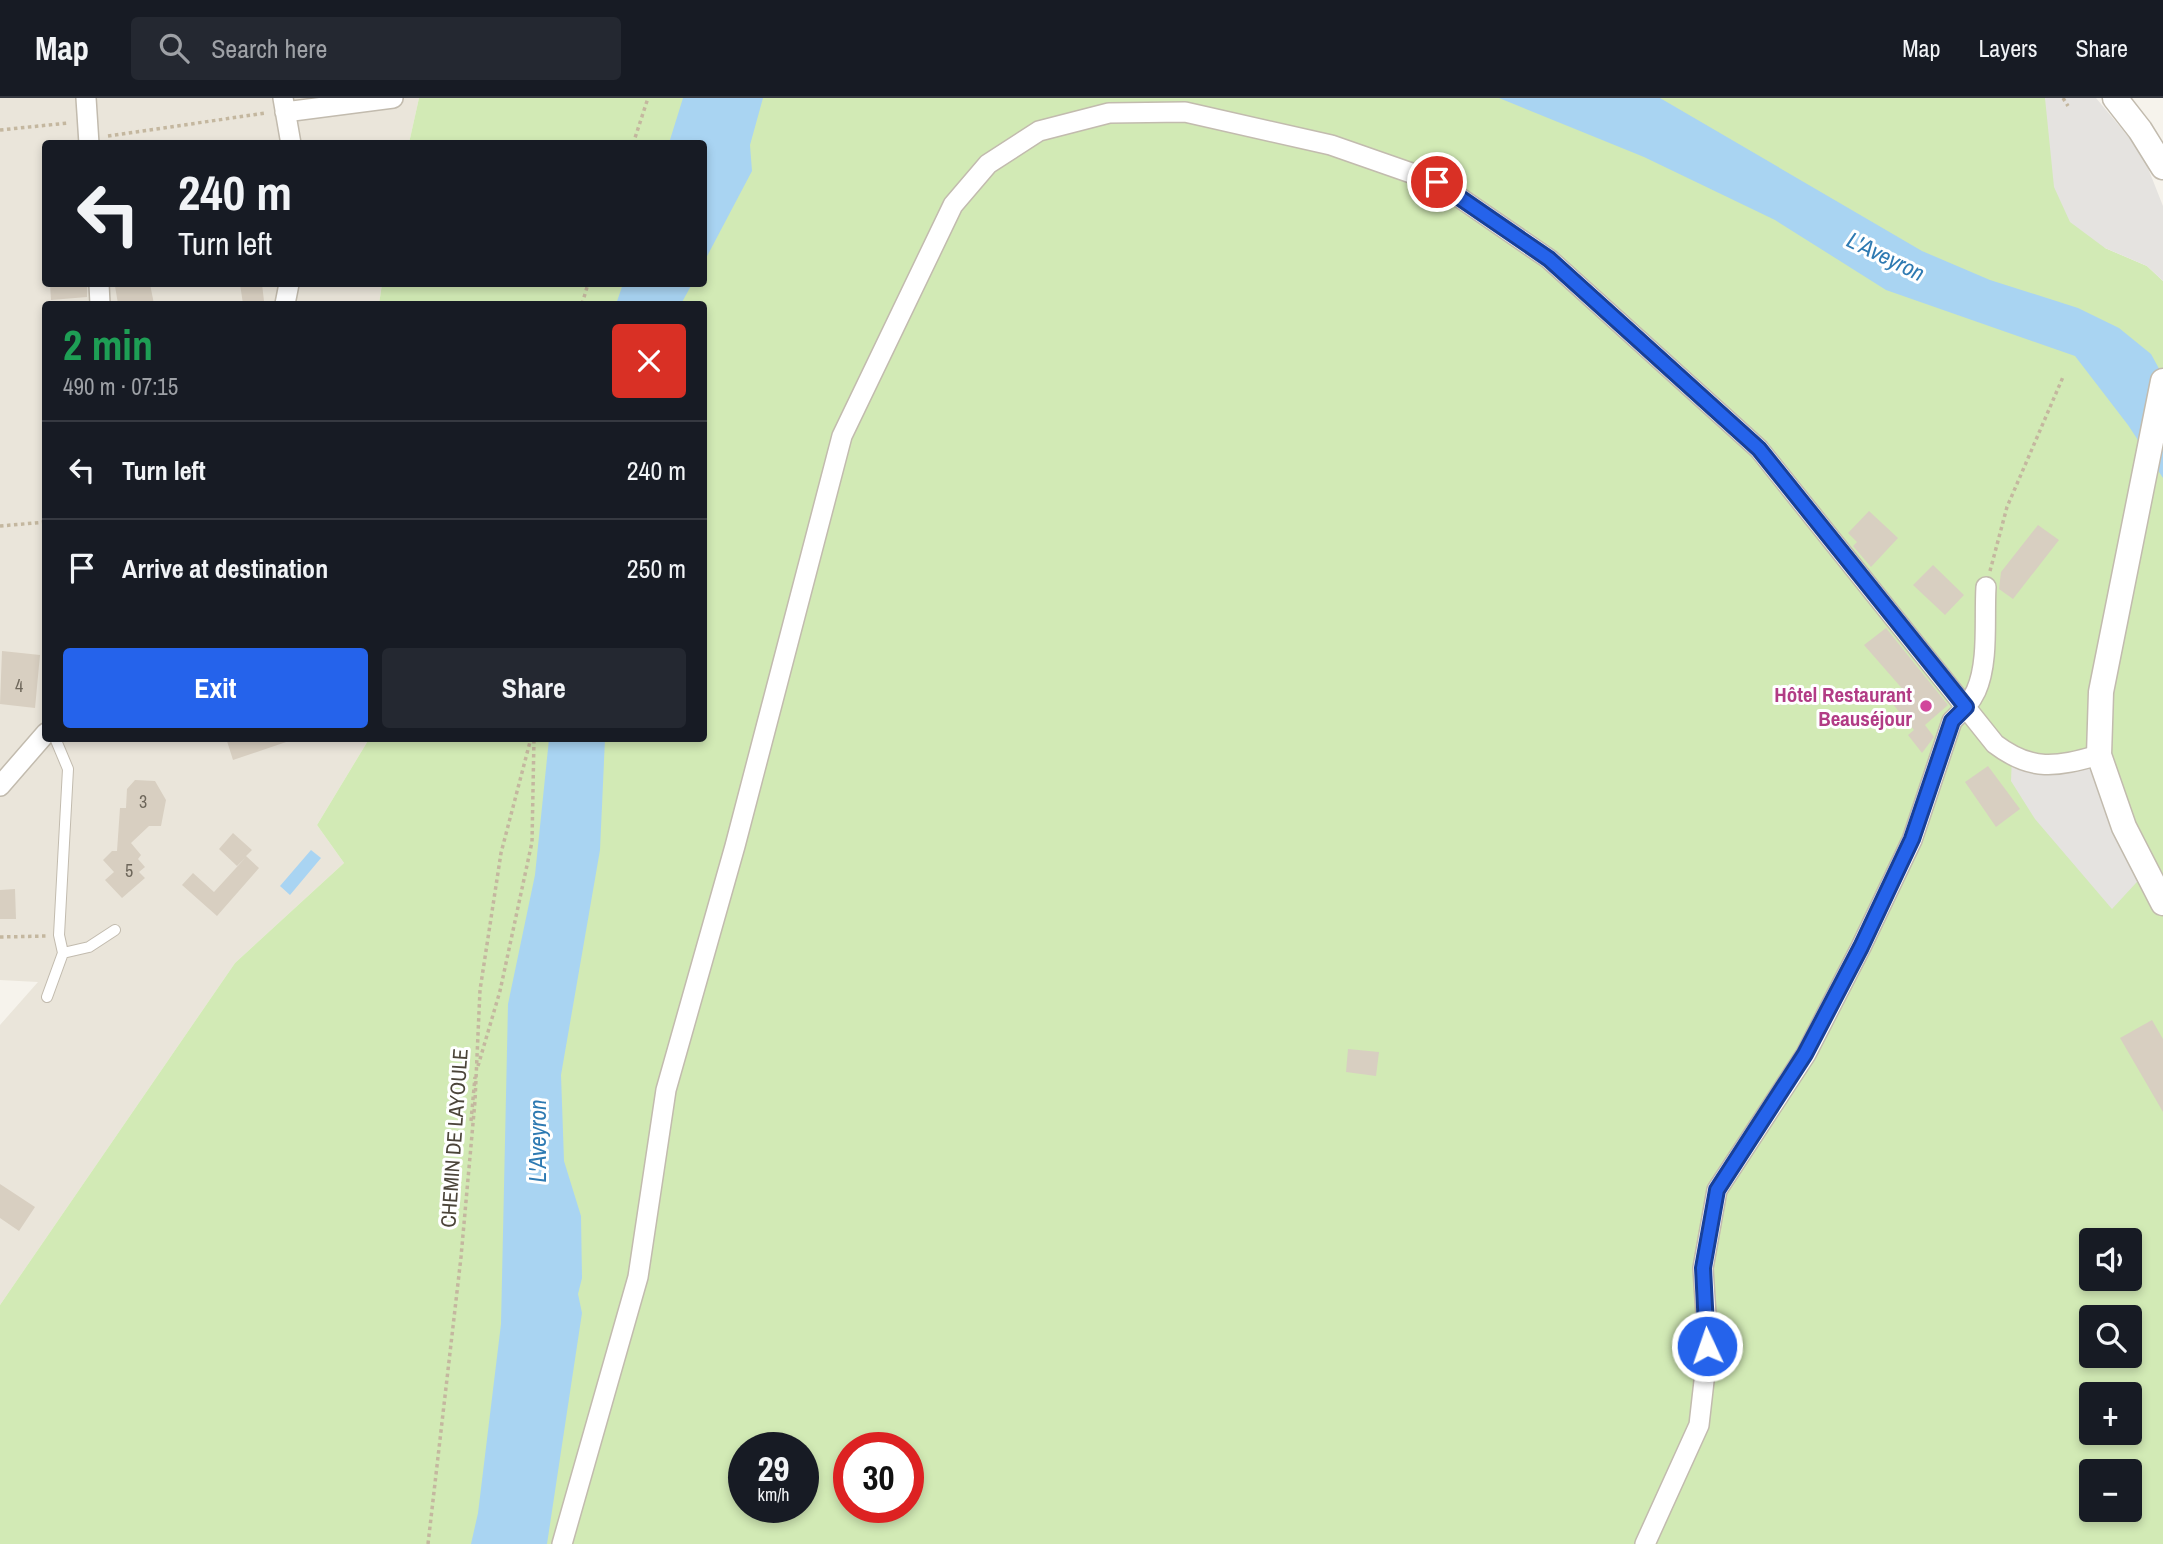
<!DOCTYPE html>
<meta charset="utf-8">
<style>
body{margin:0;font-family:"Archivo Narrow",sans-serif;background:#242831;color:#f1f3f6;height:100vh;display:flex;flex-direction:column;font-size:26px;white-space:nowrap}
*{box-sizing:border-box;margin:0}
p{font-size:23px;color:#9ea1a6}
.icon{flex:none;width:38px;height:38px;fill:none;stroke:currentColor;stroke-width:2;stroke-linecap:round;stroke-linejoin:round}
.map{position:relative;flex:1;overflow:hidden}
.side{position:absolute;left:42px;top:203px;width:665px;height:441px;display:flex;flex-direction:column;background:#171b24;border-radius:7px;box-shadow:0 4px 10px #0003}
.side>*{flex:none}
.hud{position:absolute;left:42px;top:42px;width:665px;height:147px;border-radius:7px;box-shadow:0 4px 10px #0003;background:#171b24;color:#f1f3f6;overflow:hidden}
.tools{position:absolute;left:2079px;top:1130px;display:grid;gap:14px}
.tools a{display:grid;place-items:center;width:63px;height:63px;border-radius:7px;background:#171b24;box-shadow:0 4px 10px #0003;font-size:35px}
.speed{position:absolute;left:728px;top:1334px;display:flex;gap:14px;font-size:35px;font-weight:700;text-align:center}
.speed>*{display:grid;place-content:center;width:91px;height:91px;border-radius:50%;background:#171b24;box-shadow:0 4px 10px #0003;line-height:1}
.speed small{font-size:18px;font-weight:400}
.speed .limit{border:10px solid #d22;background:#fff;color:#111}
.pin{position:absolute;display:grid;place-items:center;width:60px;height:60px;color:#fff;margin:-30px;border:4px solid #fff;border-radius:50%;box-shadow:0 2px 7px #0007}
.me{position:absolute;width:77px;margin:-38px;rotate:357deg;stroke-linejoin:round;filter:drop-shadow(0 0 5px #0008)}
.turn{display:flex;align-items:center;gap:24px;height:147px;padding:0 21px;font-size:32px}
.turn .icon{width:91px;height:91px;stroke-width:2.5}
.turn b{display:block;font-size:49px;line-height:60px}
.round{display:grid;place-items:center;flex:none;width:74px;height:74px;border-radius:7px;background:#242831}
.headline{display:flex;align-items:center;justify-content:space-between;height:119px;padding:0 21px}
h1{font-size:42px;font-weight:700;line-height:52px;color:#1e9e55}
.button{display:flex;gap:14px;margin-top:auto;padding:14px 21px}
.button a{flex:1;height:80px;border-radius:7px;background:#2563eb;color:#fff;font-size:28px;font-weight:700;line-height:80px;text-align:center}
.button a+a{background:#242831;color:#f1f3f6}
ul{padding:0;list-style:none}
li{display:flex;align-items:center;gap:21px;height:98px;padding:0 21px;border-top:2px solid #363941}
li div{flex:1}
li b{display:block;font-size:26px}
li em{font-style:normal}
header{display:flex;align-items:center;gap:42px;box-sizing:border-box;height:98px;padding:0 35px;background:#171b24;border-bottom:2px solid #363941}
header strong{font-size:33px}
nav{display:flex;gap:38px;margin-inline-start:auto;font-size:24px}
.search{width:490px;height:63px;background:#242831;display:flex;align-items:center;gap:18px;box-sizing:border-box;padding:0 24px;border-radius:7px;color:#9ea1a6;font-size:26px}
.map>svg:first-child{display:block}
.residential{fill:#eae5da}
.green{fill:#d2eab5;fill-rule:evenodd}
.parking{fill:#e5e3e0}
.water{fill:#a9d4f2}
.building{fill:#d8cfc1}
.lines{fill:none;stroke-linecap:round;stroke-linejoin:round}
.service-casing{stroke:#c2bbae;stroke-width:12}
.minor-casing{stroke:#c2bbae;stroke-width:22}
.tertiary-casing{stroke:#c2bbae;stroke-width:27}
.path{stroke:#c4b79f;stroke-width:3.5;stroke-dasharray:3.5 3.5;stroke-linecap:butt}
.service{stroke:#fff;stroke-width:10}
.minor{stroke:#fff;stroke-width:19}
.tertiary{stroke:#fff;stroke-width:24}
.route-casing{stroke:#184099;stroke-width:18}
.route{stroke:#2563eb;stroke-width:12}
.hotel-dot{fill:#d1479c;stroke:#fff;stroke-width:2.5}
.labels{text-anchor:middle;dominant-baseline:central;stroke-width:6;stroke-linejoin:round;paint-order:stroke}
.number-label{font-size:18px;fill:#6e675b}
.hotel-label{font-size:21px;font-weight:bold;fill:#b23c85;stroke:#fff;text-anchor:end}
.street-label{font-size:21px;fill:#4b4439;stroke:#fff}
.water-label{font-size:23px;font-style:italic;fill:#2e7ab2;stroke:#fff}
</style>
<header>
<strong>Map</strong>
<div class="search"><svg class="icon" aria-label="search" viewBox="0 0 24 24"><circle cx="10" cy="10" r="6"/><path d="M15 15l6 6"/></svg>Search here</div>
<nav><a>Map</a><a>Layers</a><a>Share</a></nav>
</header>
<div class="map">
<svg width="2163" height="1446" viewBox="0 0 2163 1446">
<rect width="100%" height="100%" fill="#f6f3ec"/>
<path class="residential" d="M0,0H419L409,45L46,46V186H382L379,206H46V640L369,641L317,727L344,765L235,865L0,1207V927L38,884L0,882Z"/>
<path class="green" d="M419,0H2045L2105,150L2147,168L2163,183V1446H0V1207L235,865L344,765L317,727L369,641L704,640V206H379L382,186H704V46L409,45ZM2091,1143H2130V1181H2091ZM2091,1220H2130V1258H2091ZM2091,1297H2130V1335H2091ZM744,1349H803V1409H744ZM849,1349H908V1409H849ZM2091,1374H2130V1412H2091Z"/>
<path class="parking" d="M2045,0H2096L2142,55L2163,108V183L2147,168L2105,150L2070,124L2054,89Z
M2099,657L2147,773L2112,811L2035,721L2011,683L2012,659Z"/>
<path class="water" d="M683,0H763L750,47L752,73L704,164V46L669,45Z
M1499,0H1660L1922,153L1990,182L2078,210L2119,230L2151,256L2163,278V380L2128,327L2075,258L1886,192L1775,122L1644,59Z
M623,186H692L681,206H616Z
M549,641H605L600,752L561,977L564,1063L581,1118L582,1180L578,1196L582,1215L547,1446H471L478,1415L501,1226L508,906L535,777Z
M311,752L321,760L290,797L280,788Z"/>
<path class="building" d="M50,186H87V199L51,202Z
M128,186H150L154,206H118L115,188Z
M240,186H262L264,203L243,206Z
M1869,413L1898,440L1871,469L1853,448L1857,444L1848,435Z
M2038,427L2059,442L2013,501L1999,491L2001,474Z
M1933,467L1964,497L1945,517L1913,487Z
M1886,530L1948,607L1925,627L1934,639L1922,655L1908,637L1914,632L1892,605L1906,595L1864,547Z
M2,553L40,557L35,610L0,606Z
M226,640H289V643L233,662Z
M1988,668L2020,711L1996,729L1965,684Z
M135,682L155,683L166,702L161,728H149L131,745L141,757L138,761L145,769L139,774L145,780L122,800L105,782L114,774L103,762L112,753H117L120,710H126L127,691Z
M233,735L252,752L246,758L259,770L217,818L182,787L193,775L214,794L246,759L237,768L219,751Z
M15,791L16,821H0V792Z
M2152,922L2163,941V1014L2120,940Z
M1348,951L1379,954L1376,978L1346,974Z
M0,1086L35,1109L19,1133L0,1120Z"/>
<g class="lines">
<g class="service-casing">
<path id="service" d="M55,640L68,671L59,837L63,855L89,849L115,832
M47,899L63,855"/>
</g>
<g class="minor-casing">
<path id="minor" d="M86,0L89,46
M283,0L291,46
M285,14L393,0
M99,186L100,206
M285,206L289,186
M0,688L46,635
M562,1446L638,1179L666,992L735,748L842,338L953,107L988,66L1039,33L1109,15L1185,14L1331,47L1437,84L1549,161L1759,351L1995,646C2032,674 2056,669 2099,657
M1645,1446L1699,1327L1708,1248L1703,1170L1717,1092L1806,956L1861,849L1912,742L1952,623C1961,614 1970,606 1976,593C1989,564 1984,521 1986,489"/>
</g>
<g class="tertiary-casing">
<path id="tertiary" d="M2115,0L2140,32L2163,69
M2163,283L2101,594L2099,657L2124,729L2163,805"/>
</g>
<path class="path" d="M2063,0L2068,8
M0,32L68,25
M108,38L266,15
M633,46L648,0
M582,206L588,186
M0,428L46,424
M1990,473L2007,409L2063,279
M0,839L47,838
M478,968L500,893L532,744L534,640
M471,1023L475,979
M428,1446L461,1159L475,1003L480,892L501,755L531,640"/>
<use href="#service" class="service"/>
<use href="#minor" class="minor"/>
<use href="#tertiary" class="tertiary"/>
</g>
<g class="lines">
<g class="route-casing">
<path id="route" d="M1437,84L1549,161L1759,351L1966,609L1952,623L1912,741L1861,849L1805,956L1717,1092L1703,1170L1707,1248"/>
</g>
<use href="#route" class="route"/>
</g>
<circle class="hotel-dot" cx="1926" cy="608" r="7"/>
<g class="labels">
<g class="number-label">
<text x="19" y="587">4</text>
<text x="143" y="703">3</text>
<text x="129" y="772">5</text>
</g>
<g class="hotel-label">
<text x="1912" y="596">Hôtel Restaurant<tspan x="1912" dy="24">Beauséjour</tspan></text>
</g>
<g class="street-label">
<text transform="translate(454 1040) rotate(-86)">CHEMIN DE LAYOULE</text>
</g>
<g class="water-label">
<text transform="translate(1886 158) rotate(26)">L'Aveyron</text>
<text transform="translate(537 1043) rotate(-90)">L'Aveyron</text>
</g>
</g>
</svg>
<div class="tools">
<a><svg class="icon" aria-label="sound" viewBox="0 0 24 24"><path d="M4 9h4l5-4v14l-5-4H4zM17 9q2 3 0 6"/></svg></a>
<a><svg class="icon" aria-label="search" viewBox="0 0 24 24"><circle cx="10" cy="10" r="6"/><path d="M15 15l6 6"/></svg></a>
<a>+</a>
<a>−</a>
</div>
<div class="speed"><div>29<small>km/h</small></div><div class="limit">30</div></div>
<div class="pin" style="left:1437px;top:84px;background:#d93025"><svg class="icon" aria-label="arrive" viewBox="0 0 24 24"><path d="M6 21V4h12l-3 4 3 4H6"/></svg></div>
<svg class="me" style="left:1707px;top:1248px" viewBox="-20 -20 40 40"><circle r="17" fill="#2563eb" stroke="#fff" stroke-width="3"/><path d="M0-11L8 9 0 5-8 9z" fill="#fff"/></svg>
<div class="hud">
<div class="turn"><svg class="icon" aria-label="left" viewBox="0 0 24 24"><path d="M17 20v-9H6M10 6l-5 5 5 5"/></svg><div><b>240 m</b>Turn left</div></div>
</div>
<section class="side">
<div class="headline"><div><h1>2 min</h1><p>490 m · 07:15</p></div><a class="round" style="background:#d93025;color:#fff"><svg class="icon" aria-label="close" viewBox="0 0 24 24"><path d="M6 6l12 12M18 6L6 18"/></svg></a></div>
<ul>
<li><svg class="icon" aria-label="left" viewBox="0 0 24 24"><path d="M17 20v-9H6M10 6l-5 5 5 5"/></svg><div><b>Turn left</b></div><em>240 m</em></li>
<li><svg class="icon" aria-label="arrive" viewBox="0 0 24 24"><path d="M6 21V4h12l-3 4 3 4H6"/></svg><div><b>Arrive at destination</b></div><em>250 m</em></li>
</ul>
<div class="button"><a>Exit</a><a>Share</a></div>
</section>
</div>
